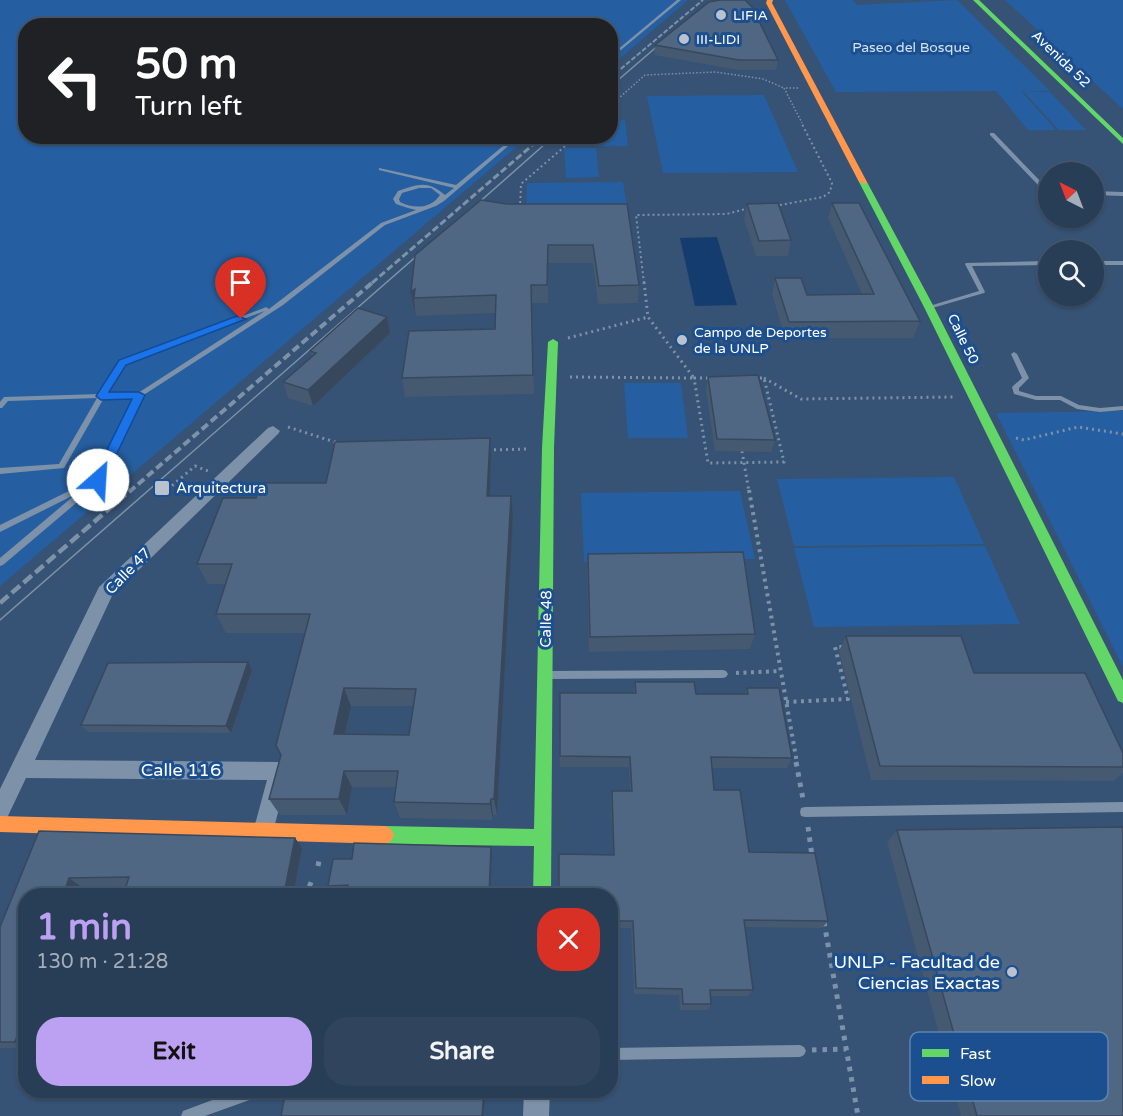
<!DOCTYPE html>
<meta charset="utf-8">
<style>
body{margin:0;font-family:"Varela Round",sans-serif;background:#30455d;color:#f1f3f6;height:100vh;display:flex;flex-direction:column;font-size:22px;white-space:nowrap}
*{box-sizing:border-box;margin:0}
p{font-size:20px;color:#a5aeba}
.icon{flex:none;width:33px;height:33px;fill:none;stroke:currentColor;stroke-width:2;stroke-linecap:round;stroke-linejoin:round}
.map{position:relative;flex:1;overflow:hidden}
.details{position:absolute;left:18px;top:888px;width:600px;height:210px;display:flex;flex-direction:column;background:#283e57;border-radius:24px;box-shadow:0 2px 4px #0004,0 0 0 2px #44576d}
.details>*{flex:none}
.banner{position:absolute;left:18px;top:18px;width:600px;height:126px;border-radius:24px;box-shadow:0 2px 4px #0004,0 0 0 2px #44576d;background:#202124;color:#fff;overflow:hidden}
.needle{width:39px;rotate:318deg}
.fabs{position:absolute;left:1038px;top:162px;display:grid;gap:12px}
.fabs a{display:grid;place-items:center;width:66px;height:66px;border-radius:50%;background:#283e57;box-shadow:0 2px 4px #0004,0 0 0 2px #44576d;font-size:30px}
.pin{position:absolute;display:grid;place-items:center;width:51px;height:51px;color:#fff;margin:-62px -26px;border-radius:50% 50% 50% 0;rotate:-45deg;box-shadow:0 0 6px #0007}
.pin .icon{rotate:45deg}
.me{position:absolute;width:66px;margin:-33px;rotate:26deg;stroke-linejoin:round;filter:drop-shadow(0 0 4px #0008)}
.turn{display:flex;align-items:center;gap:21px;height:126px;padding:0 18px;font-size:27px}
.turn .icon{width:78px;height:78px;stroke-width:2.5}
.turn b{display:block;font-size:42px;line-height:51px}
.round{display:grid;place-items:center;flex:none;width:63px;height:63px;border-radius:24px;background:#30455d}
.head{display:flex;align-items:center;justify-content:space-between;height:102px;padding:0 18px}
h1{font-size:36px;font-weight:700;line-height:45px;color:#bca0f2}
.cta{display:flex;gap:12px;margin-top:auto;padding:12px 18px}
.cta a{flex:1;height:69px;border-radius:24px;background:#bca0f2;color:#111;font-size:24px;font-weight:700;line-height:69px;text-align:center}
.cta a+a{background:#30455d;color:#f1f3f6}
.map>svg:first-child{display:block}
.green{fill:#265fa1}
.water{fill:#153c6e}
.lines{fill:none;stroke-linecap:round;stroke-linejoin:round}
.path-far4{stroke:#7d92a8;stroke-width:1.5;stroke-dasharray:1.5 2;stroke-linecap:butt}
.path-far3{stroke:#7d92a8;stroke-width:2;stroke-dasharray:2 3;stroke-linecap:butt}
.path-far2{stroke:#7d92a8;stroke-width:3;stroke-dasharray:2 4;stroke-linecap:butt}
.path-far1{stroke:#7d92a8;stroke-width:4;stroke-dasharray:3 4.5;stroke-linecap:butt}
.path{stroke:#7d92a8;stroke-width:5;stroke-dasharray:4.5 6;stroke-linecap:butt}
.lane{fill:#7d92a8;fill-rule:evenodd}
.street{fill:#7d92a8;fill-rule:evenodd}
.fast{fill:#63d668;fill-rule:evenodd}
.slow{fill:#ff974d;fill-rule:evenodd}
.tram{stroke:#7e92a7;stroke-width:1.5}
.rail-far3{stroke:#7e92a7;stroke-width:2;stroke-dasharray:5 2;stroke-linecap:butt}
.rail-far2{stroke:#7e92a7;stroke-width:3;stroke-dasharray:7 3;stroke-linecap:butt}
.rail-far1{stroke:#7e92a7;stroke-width:4;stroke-dasharray:8 4;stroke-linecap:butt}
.rail{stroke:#7e92a7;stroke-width:4.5;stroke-dasharray:11 4.5;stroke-linecap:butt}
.wall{fill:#455971;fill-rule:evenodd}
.shaded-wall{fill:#38485c}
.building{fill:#506783;stroke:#38485c;stroke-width:1.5;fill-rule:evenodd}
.route{fill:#1a73e8;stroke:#114b97;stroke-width:1.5}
.poi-dot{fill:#b9c2ce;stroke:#1b4f8f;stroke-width:2}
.labels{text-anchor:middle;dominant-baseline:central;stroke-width:6;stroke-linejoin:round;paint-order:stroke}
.far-poi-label{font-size:14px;fill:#fff;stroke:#1b4f8f;text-anchor:start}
.far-park-label{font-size:14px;fill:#cfe3fa;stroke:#1b4f8f}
.far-street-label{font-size:14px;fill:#fff;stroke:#1b4f8f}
.poi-label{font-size:15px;fill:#fff;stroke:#1b4f8f;text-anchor:start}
.street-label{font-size:15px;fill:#fff;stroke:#1b4f8f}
.near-street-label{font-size:18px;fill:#fff;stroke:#1b4f8f}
.near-poi-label{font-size:18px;fill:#fff;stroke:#1b4f8f;text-anchor:end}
.key{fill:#1b4f8f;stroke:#5f84b1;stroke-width:1.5}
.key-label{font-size:16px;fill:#fff}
</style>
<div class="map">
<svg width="1123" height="1116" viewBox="0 0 1123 1116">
<rect width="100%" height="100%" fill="#365274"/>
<path class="green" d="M0,0H688L611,66L610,26H26V136L528,137L0,586Z
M785,0H853L857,5L957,0L1050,91L1017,92H1022L1056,130H1028L996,91L836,92Z
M1005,0H1123V109Z
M1024,92H1050L1086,130H1059Z
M764,95L798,172L663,173L647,96Z
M611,120H625L628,146H597L596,137L610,136Z
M564,148H596L599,177L566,178Z
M623,182L628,213L526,214L527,183Z
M624,383H681L688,438H628Z
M1123,411V667L996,413Z
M954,477L984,544L794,546L777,479Z
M740,491L755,559L584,562L581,493Z
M985,546L1020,624L814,627L794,548Z"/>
<path class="water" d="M717,237L737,305L695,306L680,238Z"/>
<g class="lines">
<path class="path-far4" d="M798,88H784L802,123
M610,106L645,75L716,72L763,79L784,88"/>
<path class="path-far3" d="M775,206L823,197L830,192L832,183L801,122
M520,208L521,184L577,136
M644,283L636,215L727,214L749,208"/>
<path class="path-far2" d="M644,282L648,317L694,378
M568,338L648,317
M570,377L694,378
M694,378H764L784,462L708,463Z
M764,378L801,399L955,397
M288,427L338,443
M1016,438L1024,440L1078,427L1123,434
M488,450L529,449
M742,451L749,492
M162,488L167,490L195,466L208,471"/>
<path class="path-far1" d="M749,490L797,763
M736,673L780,671
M786,702L848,699L835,647H844"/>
<path class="path" d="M796,762L803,799
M808,827L812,856
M318,866L320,856
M305,896L313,878
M824,922L858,1116
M812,1050L846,1049"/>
<path class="lane" d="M677,0H681L610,59V56Z
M990,133H994L1043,184L1048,186V189L1039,186L990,135Z
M515,136H520L444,201L436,206L385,225L283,305L142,396L101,482L3,565L0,566V558L76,494L0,532V525L81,485H87L95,478L134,397L104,398L64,468L0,474V468L59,464L97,398L8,401L2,408H0V402L4,397L100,394L120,361L264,308L266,307L269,309L381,223L416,210L408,208L396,204L393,199L398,191C419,184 427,180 445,195L454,188L379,170V168L456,185ZM419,188H431L440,195C431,209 414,209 400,202L399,199L402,193ZM265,311L138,393L107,394L124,363Z
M1094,191L1123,192V196L1094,195Z
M1048,261V265L972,266L985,292L984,293L929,309L926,307L979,291L965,264L966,263Z
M1094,261H1123V265H1094Z
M1014,352L1017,354L1029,378L1019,388V391L1036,396H1061L1079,405L1100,408L1123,406V410L1100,412L1077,409L1060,400H1036L1014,394L1012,387L1022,378L1011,354Z
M723,670L726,671L728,674L726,677L723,678L546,679L543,678L541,675L543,672L546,671Z
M1123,802V812L805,817L801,816L800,812L801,808L805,807Z
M800,1045L804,1047L806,1051L804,1055L800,1057L610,1060V1048Z
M239,1090H255L256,1093L255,1098L205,1116H181L183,1111Z"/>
<path class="street" d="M273,426L280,431L278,434L112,596L35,760L279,762L286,764L289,771L271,839L264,842L257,839L253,832L267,780L26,778L7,818L0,821V789L99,587L268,428Z
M524,1090H550L549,1116H523Z"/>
<path class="fast" d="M973,0H979L1123,138V144Z
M860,180L867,182L934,307L1123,680V703L1118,701L924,307L859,182Z
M553,339L558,342L554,448L551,896H533L534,846L385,844L379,841L376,835L379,829L385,826L534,829L542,448L548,342Z"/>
<path class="slow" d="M767,0H773L772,3L867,182L866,184L859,182L766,3Z
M0,816L385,826L391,829L394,835L391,841L385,844L0,832Z"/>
<path class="tram" d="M610,87L668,37
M468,212L554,136
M0,620L427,247"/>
<path class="rail-far3" d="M610,78L703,0"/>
<path class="rail-far2" d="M372,283L543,136"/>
<path class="rail-far1" d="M129,492L373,282"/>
<path class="rail" d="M0,603L131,490"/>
</g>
<path class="wall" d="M655,45L778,60L776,70H738L654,55Z
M832,203L920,321L913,338H785L772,294L775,278L807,295L862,294L828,218Z
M507,204H627L639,285L638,303L598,304L593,263H548V303H532L534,394L405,397L402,378L495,329L496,313L416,316L415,309L414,310L411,292Z
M747,204L791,240L788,256H756L744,219Z
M387,317L390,333L313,406L288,398L283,382L312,356L310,351Z
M708,377L775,440L771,452L715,451L706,390Z
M490,438L491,459L490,496H511L513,516L497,815H493V820L400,818L394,802L396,787H352L347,815H280L269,799L281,755L305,633H226L216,614L226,584H208L197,564L256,498L326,483ZM351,706H413L409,735L345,734Z
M588,554L755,634L750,649L589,652L587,570Z
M846,636L974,673L1123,753V773L1114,781L871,780L839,651Z
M248,662L252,670L231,733L88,732L81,725Z
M635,682L696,694H745L747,688L792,758L787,768H712L714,790L749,852L828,921L822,928L745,927L753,990L748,996H711V1004L708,1010H680L679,995L634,994L631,928H610V896L559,888L613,855L611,801L612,791H630L629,767H560V693H633Z
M897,830L1123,1116H961L887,842Z
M39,831L295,838L302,848L293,896H123L126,887L83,888L26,896V1048H0V927Z
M491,847L492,853L490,896H346L347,891H332L328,886L352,859Z"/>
<path class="shaded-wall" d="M415,289L414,298L415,309L414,310L411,292Z
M387,317L390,333L313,406L308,390Z
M490,438L491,459L489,516L487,496Z
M511,496L513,516L497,815L494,799Z
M248,662L252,670L231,733L226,726Z
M344,688L351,706L341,751L334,734Z
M344,771L352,787L347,815L339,799Z
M491,799L493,815V820L490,804Z
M295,838L302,848L293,896H285L284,894Z
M491,847L492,853L490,896H489Z
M69,878L83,888L80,896H63Z
M24,1016L26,1017V1046L15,1042Z
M484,1090H486L483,1116H482Z"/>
<path class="building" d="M720,0H745L752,7L778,60H739L655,45L709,2Z
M481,200L507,204H627L639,285L599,286L593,245H548L547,285H531L533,375L402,378L409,331L495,329L496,295L414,298L415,289L411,292L415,255Z
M778,203L791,240L759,241L747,204Z
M832,203H859L920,321L789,322L775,278H801L807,295L874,294Z
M358,308L387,317L308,390L283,382L316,353L310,351Z
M758,375L775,440L717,439L708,377Z
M490,438L487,496H511L494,799H491L490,804L394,802L398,771H344L339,799H269L281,755L276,745L310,614H216L232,564H197L223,498H256L261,483H326L335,442ZM344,688L416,689L409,735L334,734Z
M743,552L755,634L590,637L588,554Z
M846,636H961L974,673H1085L1123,753V767L880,766Z
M248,662L226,726L81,725L108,663Z
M635,682H694L696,694H748L747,688H779L792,758L711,757L714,790H740L749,852L815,853L828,921L744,920L753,990H710L711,1004H683L682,989L636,988L633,921H610V896H549V890L559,888V854L614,855L612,791H632L630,757L560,756V693H636Z
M1123,827V1116H977L897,830Z
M39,831L295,838L284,894L190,896H123L129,877L69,878L63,896H26V1016H24L15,1042H0V927Z
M354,843L491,847L489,896H346L348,885L328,886L333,859H352Z
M286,1090H484L482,1116H281Z"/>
<path class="route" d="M237,316L246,319L126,365L109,392H139L145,395L104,480L98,485L94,483L92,480L132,399L101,400L96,396L119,360Z"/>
<g class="poi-dot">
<circle cx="721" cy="15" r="6"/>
<circle cx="684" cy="39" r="6"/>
<circle cx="682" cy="340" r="6"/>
<rect x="154" y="480" width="16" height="16" rx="3"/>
<circle cx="1012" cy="972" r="6"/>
</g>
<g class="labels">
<g class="far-poi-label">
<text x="733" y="15">LIFIA</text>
<text x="696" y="39">III-LIDI</text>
<text x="694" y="332">Campo de Deportes<tspan x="694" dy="16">de la UNLP</tspan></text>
</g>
<g class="far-park-label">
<text x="911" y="47">Paseo del Bosque</text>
</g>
<g class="far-street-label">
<text transform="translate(1061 59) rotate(44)">Avenida 52</text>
<text transform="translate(963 339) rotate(64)">Calle 50</text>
</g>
<g class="poi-label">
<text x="176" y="488">Arquitectura</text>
</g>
<g class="street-label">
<text transform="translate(128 571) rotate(-46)">Calle 47</text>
<text transform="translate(546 619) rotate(-89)">Calle 48</text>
</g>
<g class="near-street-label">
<text x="181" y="770">Calle 116</text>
</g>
<g class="near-poi-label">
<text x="1000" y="962">UNLP - Facultad de<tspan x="1000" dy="21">Ciencias Exactas</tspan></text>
</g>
</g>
<rect x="910" y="1032" width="198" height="69" rx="9" class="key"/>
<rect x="922" y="1049" width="27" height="8" fill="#63d668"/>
<rect x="922" y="1076" width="27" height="8" fill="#ff974d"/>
<g class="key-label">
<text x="960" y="1059">Fast</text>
<text x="960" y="1086">Slow</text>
</g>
</svg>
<div class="fabs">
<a><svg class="needle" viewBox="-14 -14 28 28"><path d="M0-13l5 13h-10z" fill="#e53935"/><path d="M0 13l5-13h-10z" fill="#a5aeba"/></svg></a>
<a><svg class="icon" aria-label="search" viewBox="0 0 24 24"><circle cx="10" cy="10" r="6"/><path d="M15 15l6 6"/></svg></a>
</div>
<div class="pin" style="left:241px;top:319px;background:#d93025"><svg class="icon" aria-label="arrive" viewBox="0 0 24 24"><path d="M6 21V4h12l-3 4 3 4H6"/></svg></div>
<svg class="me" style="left:98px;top:480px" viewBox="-20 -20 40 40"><circle r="19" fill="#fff"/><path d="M0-13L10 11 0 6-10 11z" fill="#1a73e8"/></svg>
<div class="banner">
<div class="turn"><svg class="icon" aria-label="left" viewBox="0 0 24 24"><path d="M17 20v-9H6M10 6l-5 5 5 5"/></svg><div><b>50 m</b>Turn left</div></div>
</div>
<section class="details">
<div class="head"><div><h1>1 min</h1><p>130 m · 21:28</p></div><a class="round" style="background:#d93025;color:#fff"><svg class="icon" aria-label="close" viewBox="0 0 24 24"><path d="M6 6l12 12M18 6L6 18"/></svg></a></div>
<div class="cta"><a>Exit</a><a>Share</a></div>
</section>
</div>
